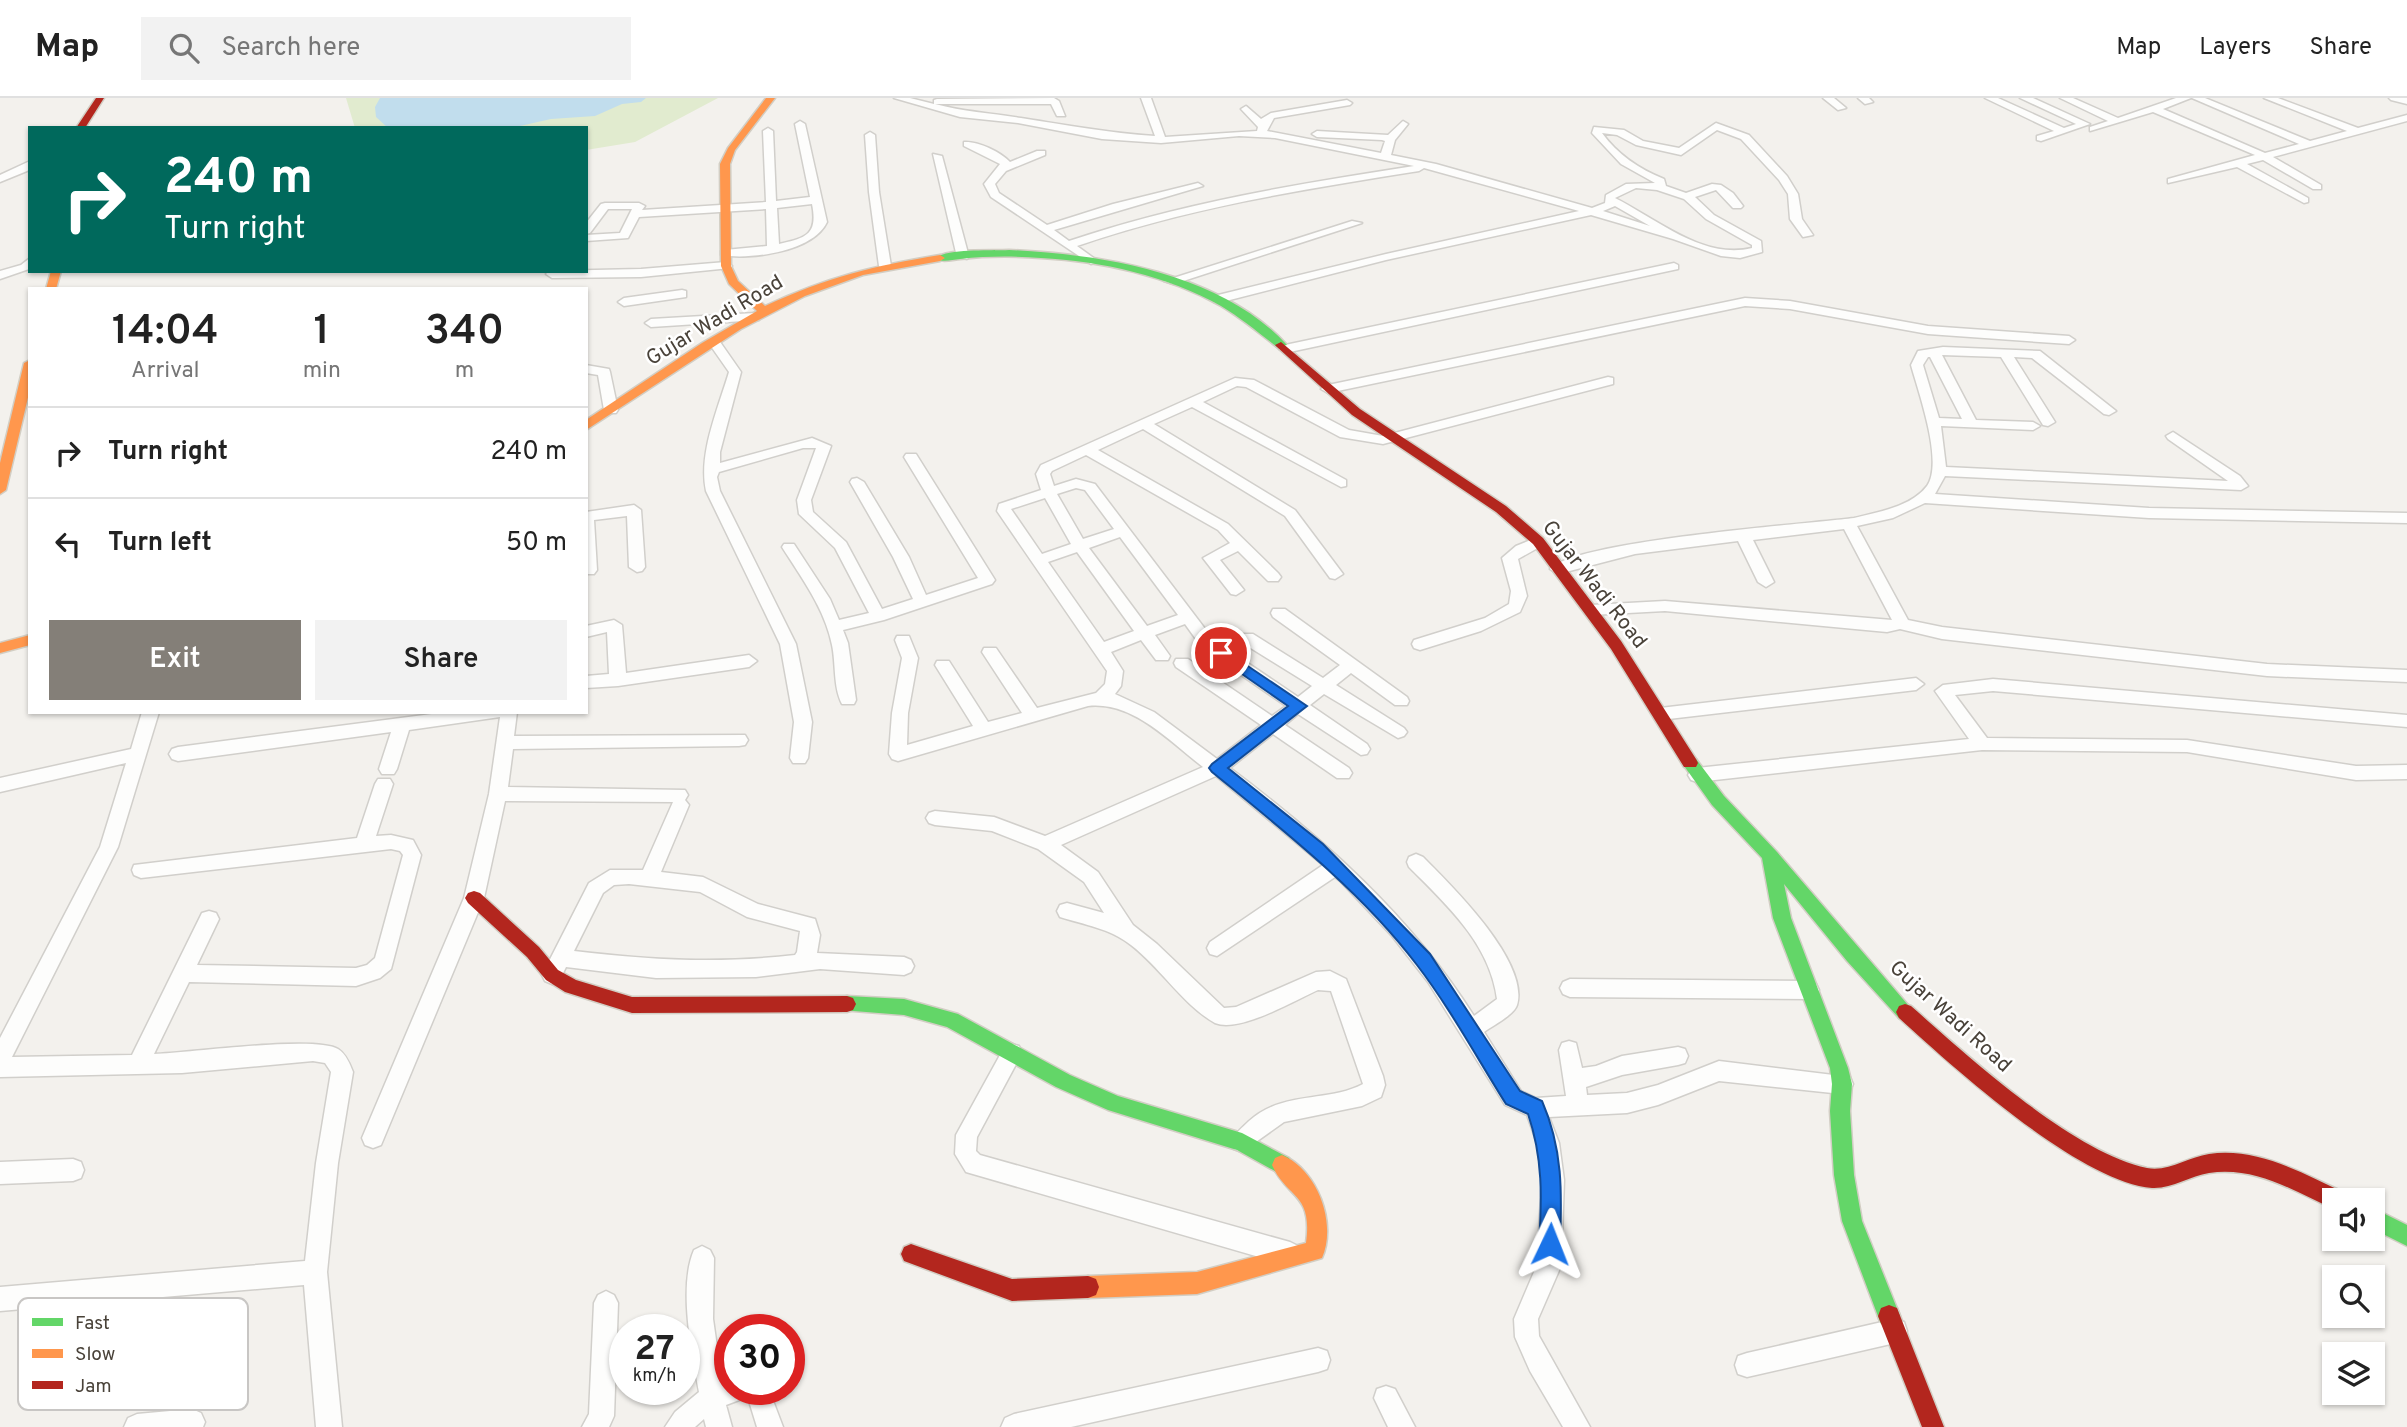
<!DOCTYPE html>
<style>
body{margin:0;font-family:Overpass,sans-serif;background:#f2f2f2;color:#222;height:100vh;display:flex;flex-direction:column;font-size:26px;white-space:nowrap}
*{box-sizing:border-box;margin:0}
p{font-size:23px;color:#767676}
.icon{flex:none;width:38px;height:38px;fill:none;stroke:currentColor;stroke-width:2;stroke-linecap:round;stroke-linejoin:round}
.map{position:relative;flex:1;overflow:hidden}
.sheet{position:absolute;left:28px;top:189px;width:560px;height:427px;display:flex;flex-direction:column;background:#fff;border-radius:0px;box-shadow:0 2px 5px #0004}
.sheet>*{flex:none}
.top-card{position:absolute;left:28px;top:28px;width:560px;height:147px;border-radius:0px;box-shadow:0 2px 5px #0004;background:#00695c;color:#fff;overflow:hidden}
.fabs{position:absolute;left:2322px;top:1090px;display:grid;gap:14px}
.fabs a{display:grid;place-items:center;width:63px;height:63px;border-radius:0px;background:#fff;box-shadow:0 2px 5px #0004;font-size:35px}
.speed{position:absolute;left:609px;top:1216px;display:flex;gap:14px;font-size:35px;font-weight:700;text-align:center}
.speed>*{display:grid;place-content:center;width:91px;height:91px;border-radius:50%;background:#fff;box-shadow:0 2px 5px #0004;line-height:1}
.speed small{font-size:18px;font-weight:400}
.speed .limit{border:10px solid #d22;background:#fff;color:#111}
.pin{position:absolute;display:grid;place-items:center;width:60px;height:60px;color:#fff;margin:-30px;border:4px solid #fff;border-radius:50%;box-shadow:0 2px 7px #0007}
.me{position:absolute;width:77px;margin:-38px;rotate:2deg;stroke-linejoin:round;filter:drop-shadow(0 0 5px #0008)}
.turn{display:flex;align-items:center;gap:24px;height:147px;padding:0 21px;font-size:32px}
.turn .icon{width:91px;height:91px;stroke-width:2.5}
.turn b{display:block;font-size:49px;line-height:60px}
.eta{display:flex;justify-content:space-evenly;align-items:center;height:119px;text-align:center}
.eta b{font-size:42px;font-weight:600;line-height:49px}
.action{display:flex;gap:14px;margin-top:auto;padding:14px 21px}
.action a{flex:1;height:80px;border-radius:0px;background:#847f78;color:#fff;font-size:28px;font-weight:600;line-height:80px;text-align:center}
.action a+a{background:#f2f2f2;color:#222}
ul{padding:0;list-style:none}
li{display:flex;align-items:center;gap:21px;height:91px;padding:0 21px;border-top:2px solid #e0e0e0}
li div{flex:1}
li b{display:block;font-size:26px}
li em{font-style:normal}
header{display:flex;align-items:center;gap:42px;box-sizing:border-box;height:98px;padding:0 35px;background:#fff;border-bottom:2px solid #e0e0e0}
header strong{font-size:33px}
nav{display:flex;gap:38px;margin-inline-start:auto;font-size:24px}
.search{width:490px;height:63px;background:#f2f2f2;display:flex;align-items:center;gap:18px;box-sizing:border-box;padding:0 24px;border-radius:0px;color:#767676;font-size:26px}
.map>svg:first-child{display:block}
.green{fill:#e1ebcf}
.water{fill:#c1dded}
.lines{fill:none;stroke-linecap:round;stroke-linejoin:round}
.street-casing{stroke:#d1cfcb;stroke-width:3}
.fast-casing{stroke:#d2cec4;stroke-width:3}
.slow-casing{stroke:#d2cec4;stroke-width:3}
.jam-casing{stroke:#d2cec4;stroke-width:3}
.street{fill:#fdfdfc;fill-rule:evenodd}
.fast{fill:#63d668;fill-rule:evenodd}
.slow{fill:#ff974d;fill-rule:evenodd}
.jam{fill:#b3261e;fill-rule:evenodd}
.route{fill:#1a73e8;stroke:#114b97;stroke-width:2}
.labels{text-anchor:middle;dominant-baseline:central;stroke-width:5;stroke-linejoin:round;paint-order:stroke}
.street-label{font-size:21px;fill:#494239;stroke:#fff}
.key{fill:#fff;stroke:#c8c6c4;stroke-width:2}
.key-label{font-size:19px;fill:#494239}
</style>
<header>
<strong>Map</strong>
<div class="search"><svg class="icon" aria-label="search" viewBox="0 0 24 24"><circle cx="10" cy="10" r="6"/><path d="M15 15l6 6"/></svg>Search here</div>
<nav><a>Map</a><a>Layers</a><a>Share</a></nav>
</header>
<div class="map">
<svg width="2407" height="1329" viewBox="0 0 2407 1329">
<rect width="100%" height="100%" fill="#f3f1ed"/>
<path class="green" d="M346,0H718L635,44L586,52V30H355Z"/>
<path class="water" d="M380,0H646L641,4L622,6L595,18L551,21L511,30H388L376,19L375,9Z"/>
<g class="lines">
<g class="street-casing">
<path id="street" d="M894,0H910L934,6V2L937,1L1054,0L1059,3L1065,18H1057L1051,6H935C964,14 992,15 1021,20C1066,27 1109,35 1155,38L1141,0H1151L1165,39L1257,33L1258,29L1241,11L1246,8L1261,21L1271,15L1347,2L1352,5L1350,7L1274,20L1267,33L1381,55L1385,43L1382,42L1317,39L1312,36L1317,33L1388,37L1403,23L1408,26L1395,42L1391,57L1436,66L1592,110L1605,105L1606,97L1626,86L1655,85L1621,66L1592,35L1594,29L1624,32L1643,43L1679,50L1716,25L1749,37L1787,78L1798,96L1802,121L1813,137L1803,139L1790,121L1788,96L1779,82L1741,41L1717,32L1681,57L1636,47L1617,37L1602,35C1618,57 1639,71 1664,81L1666,88L1686,95L1712,86L1721,87L1733,95L1743,108L1741,110H1733L1716,92L1695,99L1714,117L1761,143L1762,154L1740,160L1721,158L1673,141L1591,117L1386,162L1218,205L1214,204V198L1386,156L1579,113L1424,70L1419,73C1300,92 1191,109 1077,148L1095,161V165L1091,166L991,99L984,86L1000,66L964,48V44C978,43 1001,54 1010,64L1037,53H1045V57L1006,73L995,86L999,95L1047,127L1113,106L1198,85L1203,88L1054,132L1069,143C1182,105 1297,86 1414,68L1275,40L1239,38L1161,45L1102,41L1018,25L960,19ZM1636,90L1657,92L1684,101L1706,121L1752,147V150C1703,162 1657,121 1615,100ZM1615,108L1650,128L1603,113Z
M1823,0H1834L1846,10L1838,12Z
M1858,0H1869L1873,4L1865,6Z
M1985,0H1998L2064,30L2076,26L2020,0H2033L2090,26L2041,43L2037,42V38L2054,33Z
M2060,0H2073L2118,20L2176,0H2191L2163,11L2265,55L2299,46L2192,0H2205L2310,43L2347,33L2264,0H2278L2358,30L2407,17V23L2273,59L2321,87V91H2313L2263,62L2247,66L2308,100V104L2304,105L2237,69L2168,85V81L2255,57L2153,14L2090,33V29L2108,23Z
M2389,0H2407V6L2391,2Z
M800,23L805,26L827,124C813,154 750,162 721,157V153L725,152L767,148L766,111L639,119L628,140L586,143V137L620,135L632,111H608L590,135L586,136V125L601,106L605,105H639L645,108L642,112L766,104L763,33L768,30L773,33L776,103L810,99L795,26ZM812,106C818,136 807,140 779,146L777,110Z
M870,34L875,37L879,94L891,168L885,172L879,168L869,94L865,37Z
M933,56L942,58L969,159L967,161L957,159Z
M30,63V71L27,73L0,84V77Z
M1352,123L1362,125L1174,186L1164,183Z
M30,160L29,171L0,181V173L21,167Z
M726,164L732,168L730,170L641,179L552,180L546,176L549,173L641,171Z
M1674,165L1678,167V171L1285,255L1279,251L1285,247Z
M682,192L686,193V199L624,208L618,204L624,200Z
M1745,200L1790,203L1928,228L2069,238L2075,242L2069,246L1928,236L1790,211L1745,208L1328,295L1321,291L1328,287Z
M755,215L759,216V222L651,229L645,225L651,221Z
M714,240L718,241L741,274L720,354V365L812,340L831,348L811,402L813,414L846,444L882,511L913,501L893,459L850,384L852,381L857,380L864,384L909,459L926,497L978,480L904,359L906,356H916L995,482L992,486L884,522L843,532L848,545L856,602L854,606H842C833,589 836,565 832,547C825,511 801,479 782,449L784,446H794L830,501L839,522L869,515L835,450L799,416L797,402L816,350H803L719,374L717,379L720,393L796,546L812,624L808,660L805,665H793L790,660L794,624L780,546L706,393C698,356 718,311 729,274L708,244Z
M1943,249L2040,253L2116,313L2109,317L2104,316L2032,260L2014,259L2055,324L2048,328L2043,327L2001,259L1942,257L1976,322L2033,324L2040,328L2033,332L1941,328L1946,369L2228,383L2168,341L2166,338L2173,334L2240,378L2248,388L2241,392L1945,378L1935,396L2149,410L2407,415V425L2149,420L1925,405L1893,420L1857,428L1908,522L1942,529L2267,566L2407,572V584L2267,578L1942,541L1900,531L1887,534L1665,513L1591,517L1583,512L1591,507L1665,503L1892,522L1844,431L1753,442L1774,484L1766,489L1758,484L1738,443L1635,456L1558,476L1550,471C1574,443 1806,426 1854,420C1878,414 1911,409 1927,388C1944,364 1918,293 1911,267L1918,253ZM1928,259H1930L1962,321L1939,320L1923,267Z
M586,267L609,271L610,274L618,312L616,315H606L604,312L598,277L586,275Z
M1608,279L1613,280V286L1383,346L1340,339L1246,289L1237,288L1203,304L1346,382V388L1341,389L1192,309L1154,326L1295,412L1343,476L1335,481L1330,480L1285,418L1143,331L1098,352L1228,426L1278,475L1281,479L1278,483H1268L1238,453L1220,462L1244,492L1236,497L1231,496L1203,460L1230,445L1218,432L1086,357L1052,373L1050,376L1054,388L1076,381L1095,386L1212,540L1210,544H1198L1185,526L1155,537L1170,558L1168,562H1156L1141,542L1111,554L1123,573L1121,588L1115,596L1154,614L1217,661L1261,627L1176,569L1174,565L1176,561H1188L1272,618L1286,608L1215,559L1213,555L1215,551H1227L1298,599L1312,588L1241,544L1239,540L1241,536H1253L1323,580L1340,567L1273,519L1271,515L1273,511H1285L1407,599L1409,603L1407,607H1395L1351,575L1336,587L1404,630L1407,634L1404,638L1398,640L1324,596L1310,607L1367,646L1370,651L1367,656L1361,657L1298,616L1285,627L1349,670L1352,675L1349,680H1337L1273,636L1230,670C1323,740 1411,818 1474,918L1497,901C1490,846 1447,807 1409,769L1407,764L1409,759L1416,756L1423,759C1450,786 1530,864 1517,907C1514,917 1492,928 1484,934L1521,993L1536,1000L1566,998L1559,952L1562,945L1569,943L1576,945L1582,970L1596,968L1622,958L1678,949L1685,951L1688,958L1685,965L1678,967L1622,977L1586,989L1587,997L1627,995L1658,987L1719,963L1850,979L1853,986L1850,993L1842,996L1719,983L1658,1007L1627,1015L1549,1019L1559,1045L1564,1082L1561,1168L1538,1221L1539,1238L1590,1329H1563L1530,1273L1515,1239L1514,1221L1537,1167L1542,1082L1537,1045L1527,1017L1505,1007L1428,884L1392,838L1340,783L1335,779L1217,858L1210,856L1207,850L1210,844L1323,767L1216,678L1061,747L1098,774L1133,827L1157,846L1224,910L1236,909L1316,874L1330,873L1346,881L1383,978L1385,987L1381,999L1362,1008L1284,1024L1242,1054L1234,1051L1231,1044C1235,1035 1242,1030 1249,1023C1284,992 1327,1005 1363,986L1331,893L1318,892C1293,903 1240,935 1215,925C1182,906 1161,870 1131,847C1109,830 1085,827 1060,819L1057,813L1060,807L1067,805L1104,815L1084,784L1038,751L992,733L935,727L929,725L926,720L929,715L935,713L994,719L1045,738L1203,669C1169,643 1133,603 1088,608L898,663L892,661L889,656L892,615L902,560L895,542L897,538H909L918,560L908,615L907,647L973,628L935,567L937,563H949L988,624L1022,615L982,554L984,550H996L1037,610L1096,595L1105,586L1107,573L997,413L999,406L1041,392L1036,376L1041,367L1235,280L1254,282L1349,332L1383,338ZM1076,390L1085,392L1114,431L1083,441L1057,396ZM1045,400L1071,446L1042,456L1011,411ZM1120,439L1178,517L1147,528L1089,450ZM1077,454L1134,533L1104,544L1048,464Z
M634,407L641,412L645,469L642,473L637,474L629,469L627,418L594,422L597,472L594,476H586V414Z
M1538,439L1543,441L1545,444L1543,447L1518,461L1527,498L1520,514L1481,533L1420,552L1414,550L1412,546L1414,542L1485,520L1509,506L1511,493L1502,460L1516,448Z
M614,522L622,527L626,575L749,557L757,563L749,569L618,588L586,590V578L609,576L607,534L586,539V528Z
M1916,580L1924,586L1916,592L1660,622L1652,616L1660,610Z
M1993,581L2407,617V629L1993,593L1955,597L1987,640L2187,642L2356,668L2407,667V681L2356,682L2187,654L1982,652L1697,684L1691,682L1688,677L1691,672L1697,670L1969,641L1935,593L1943,587Z
M142,614H159L118,749L12,959L132,957L202,815L209,813L216,815L219,821L197,867L356,870L367,867L375,860L403,757L400,753L391,751L141,780L134,777L132,772L134,767L357,740L375,686L378,681H390L393,686L376,738L391,737L413,742L421,757L391,871L380,880L356,888L189,884L154,956C190,955 315,937 338,951C346,956 350,966 353,974L338,1065L327,1174L342,1329H316L304,1187L0,1213V1189L305,1163L316,1065L331,974L325,965L313,963L182,975L0,979V940L100,749L126,665L0,694V680L131,651Z
M447,614H517L514,638L745,637L748,642L745,647L739,648L513,651L508,689L685,692L688,697L685,702L689,707L661,774L703,779L758,806L815,821L820,837L817,855L904,859L911,862L914,868L911,874L904,877L820,871L756,879L656,880L566,869L559,883L552,886L545,883L542,877L589,785L610,772H643L673,704L505,703L484,800L381,1047L373,1050L365,1047L362,1040L464,800L489,696L500,619L409,632L397,671L394,676H382L379,671L391,634L178,663L172,661L169,656L172,651L178,649ZM629,786L700,794L747,819L800,833L797,854L795,857C718,866 651,862 574,853L603,795L614,787Z
M1570,881L1809,883L1816,886L1819,892L1816,898L1809,901L1570,899L1563,896L1560,890L1563,884Z
M1012,946L1019,948L1022,955L977,1039L976,1053L980,1057L1290,1144L1298,1148L1302,1156L1298,1164L1290,1168L966,1074L955,1056L956,1037L1005,948Z
M73,1061L81,1064L84,1072L81,1080L73,1083L0,1086V1064Z
M702,1148L710,1152L714,1160L713,1221L722,1284L730,1281V1292H769L783,1329H757L749,1303L742,1301L726,1307L732,1329H706L704,1321L695,1329H665L675,1314L699,1294C692,1255 678,1189 694,1152Z
M606,1193L614,1197L618,1205L614,1318L609,1329H582L589,1316L594,1205L598,1197Z
M1895,1221L1904,1224L1907,1233L1904,1242L1895,1245L1747,1279L1738,1276L1735,1267L1738,1258L1747,1255Z
M1318,1250L1327,1253L1330,1262L1327,1271L1318,1274L1071,1329H1001L1005,1320L1014,1316Z
M1386,1288L1395,1291L1415,1329H1388L1374,1300L1377,1291Z
M192,1311L201,1315L205,1324L203,1329H124L128,1320L137,1316Z"/>
</g>
<g class="fast-casing">
<path id="fast" d="M1009,152C1101,156 1221,175 1287,247L1277,249C1259,235 1241,220 1221,208C1168,178 1101,163 1041,160C1014,158 987,158 960,161C951,162 942,165 935,160C950,150 990,153 1009,152Z
M1690,659L1696,661L1724,698L1777,754L1914,914L1911,920L1905,922L1899,920L1847,863L1784,786L1791,820L1848,970L1852,986L1850,1013L1854,1077L1862,1123L1900,1218L1897,1226L1889,1229L1881,1226L1842,1123L1834,1077L1830,1013L1832,986L1830,970L1773,820L1762,760L1712,707L1682,665Z
M847,898L904,901L958,916L1070,977L1118,998L1242,1035L1289,1060L1292,1067L1289,1074L1282,1077L1237,1052L1108,1012L1056,989L947,929L904,917L841,912L838,906L841,900Z
M2373,1110L2407,1127V1148L2373,1131Z"/>
</g>
<g class="slow-casing">
<path id="slow" d="M766,0H775L735,52L730,66L731,168L738,183L765,208C828,179 873,168 940,157L945,160L940,163L863,177L805,198L741,231L586,332V322L702,245L757,213L729,186L721,168L720,66L728,50Z
M51,173H61L56,191H46Z
M30,262V291L6,392L0,396V365L24,265Z
M30,537V547L0,555V545Z
M1282,1057C1318,1072 1337,1126 1322,1160L1197,1196L1088,1200L1080,1197L1077,1189L1080,1181L1088,1178L1197,1174L1306,1145C1313,1094 1287,1101 1272,1067L1275,1060Z"/>
</g>
<g class="jam-casing">
<path id="jam" d="M96,0H104L85,30H76Z
M1281,244L1360,311L1506,408L1543,440L1621,543L1696,661L1698,665L1696,669H1684L1611,551L1533,446L1496,414L1352,317L1277,249L1275,247Z
M474,793L480,795L539,849L558,872L576,882L632,899L847,898L853,900L856,906L853,912L847,914L632,915L565,894L546,882L527,859L468,805L465,800L468,795Z
M1905,906L1911,908C1969,959 2072,1054 2147,1070C2169,1074 2188,1059 2209,1056C2257,1049 2303,1075 2345,1095L2348,1102H2334V1111C2294,1093 2255,1068 2209,1075C2190,1078 2172,1091 2152,1090C2078,1083 1954,970 1899,920L1896,914L1899,908Z
M911,1146L1012,1181L1088,1178L1096,1181L1099,1189L1096,1197L1088,1200L1012,1203L904,1163L901,1156L904,1149Z
M1889,1207L1897,1210L1944,1329H1922L1878,1218L1881,1210Z"/>
</g>
<use href="#street" class="street"/>
<use href="#fast" class="fast"/>
<use href="#slow" class="slow"/>
<use href="#jam" class="jam"/>
</g>
<path class="route" d="M1221,550L1307,608L1228,670L1323,746L1430,856L1520,993L1542,1003C1563,1051 1562,1095 1560,1146L1557,1153L1550,1156L1543,1153L1539,1146C1542,1100 1543,1060 1528,1016L1506,1006C1477,960 1450,910 1417,867C1362,794 1283,732 1212,674L1209,670L1212,666L1288,608L1216,558L1213,555Z"/>
<g class="labels">
<g class="street-label">
<text transform="translate(715 223) rotate(-31)">Gujar Wadi Road</text>
<text transform="translate(1594 487) rotate(52)">Gujar Wadi Road</text>
<text transform="translate(1950 919) rotate(42)">Gujar Wadi Road</text>
</g>
</g>
<rect x="18" y="1200" width="230" height="112" rx="10" class="key"/>
<rect x="32" y="1220" width="31" height="8" fill="#63d668"/>
<rect x="32" y="1251" width="31" height="9" fill="#ff974d"/>
<rect x="32" y="1283" width="31" height="8" fill="#b3261e"/>
<g class="key-label">
<text x="75" y="1231">Fast</text>
<text x="75" y="1262">Slow</text>
<text x="75" y="1294">Jam</text>
</g>
</svg>
<div class="fabs">
<a><svg class="icon" aria-label="sound" viewBox="0 0 24 24"><path d="M4 9h4l5-4v14l-5-4H4zM17 9q2 3 0 6"/></svg></a>
<a><svg class="icon" aria-label="search" viewBox="0 0 24 24"><circle cx="10" cy="10" r="6"/><path d="M15 15l6 6"/></svg></a>
<a><svg class="icon" aria-label="layers" viewBox="0 0 24 24"><path d="M12 4l9 5-9 5-9-5zM3 14l9 5 9-5"/></svg></a>
</div>
<div class="speed"><div>27<small>km/h</small></div><div class="limit">30</div></div>
<div class="pin" style="left:1221px;top:555px;background:#d93025"><svg class="icon" aria-label="arrive" viewBox="0 0 24 24"><path d="M6 21V4h12l-3 4 3 4H6"/></svg></div>
<svg class="me" style="left:1550px;top:1146px" viewBox="-20 -20 40 40"><path d="M0-17L14 15 0 8-14 15z" fill="#1a73e8" stroke="#fff" stroke-width="4"/></svg>
<div class="top-card">
<div class="turn"><svg class="icon" aria-label="right" viewBox="0 0 24 24"><path d="M7 20v-9h11M14 6l5 5-5 5"/></svg><div><b>240 m</b>Turn right</div></div>
</div>
<section class="sheet">
<div class="eta">
<div><b>14:04</b><p>Arrival</p></div>
<div><b>1</b><p>min</p></div>
<div><b>340</b><p>m</p></div>
</div>
<ul>
<li><svg class="icon" aria-label="right" viewBox="0 0 24 24"><path d="M7 20v-9h11M14 6l5 5-5 5"/></svg><div><b>Turn right</b></div><em>240 m</em></li>
<li><svg class="icon" aria-label="left" viewBox="0 0 24 24"><path d="M17 20v-9H6M10 6l-5 5 5 5"/></svg><div><b>Turn left</b></div><em>50 m</em></li>
</ul>
<div class="action"><a>Exit</a><a>Share</a></div>
</section>
</div>
